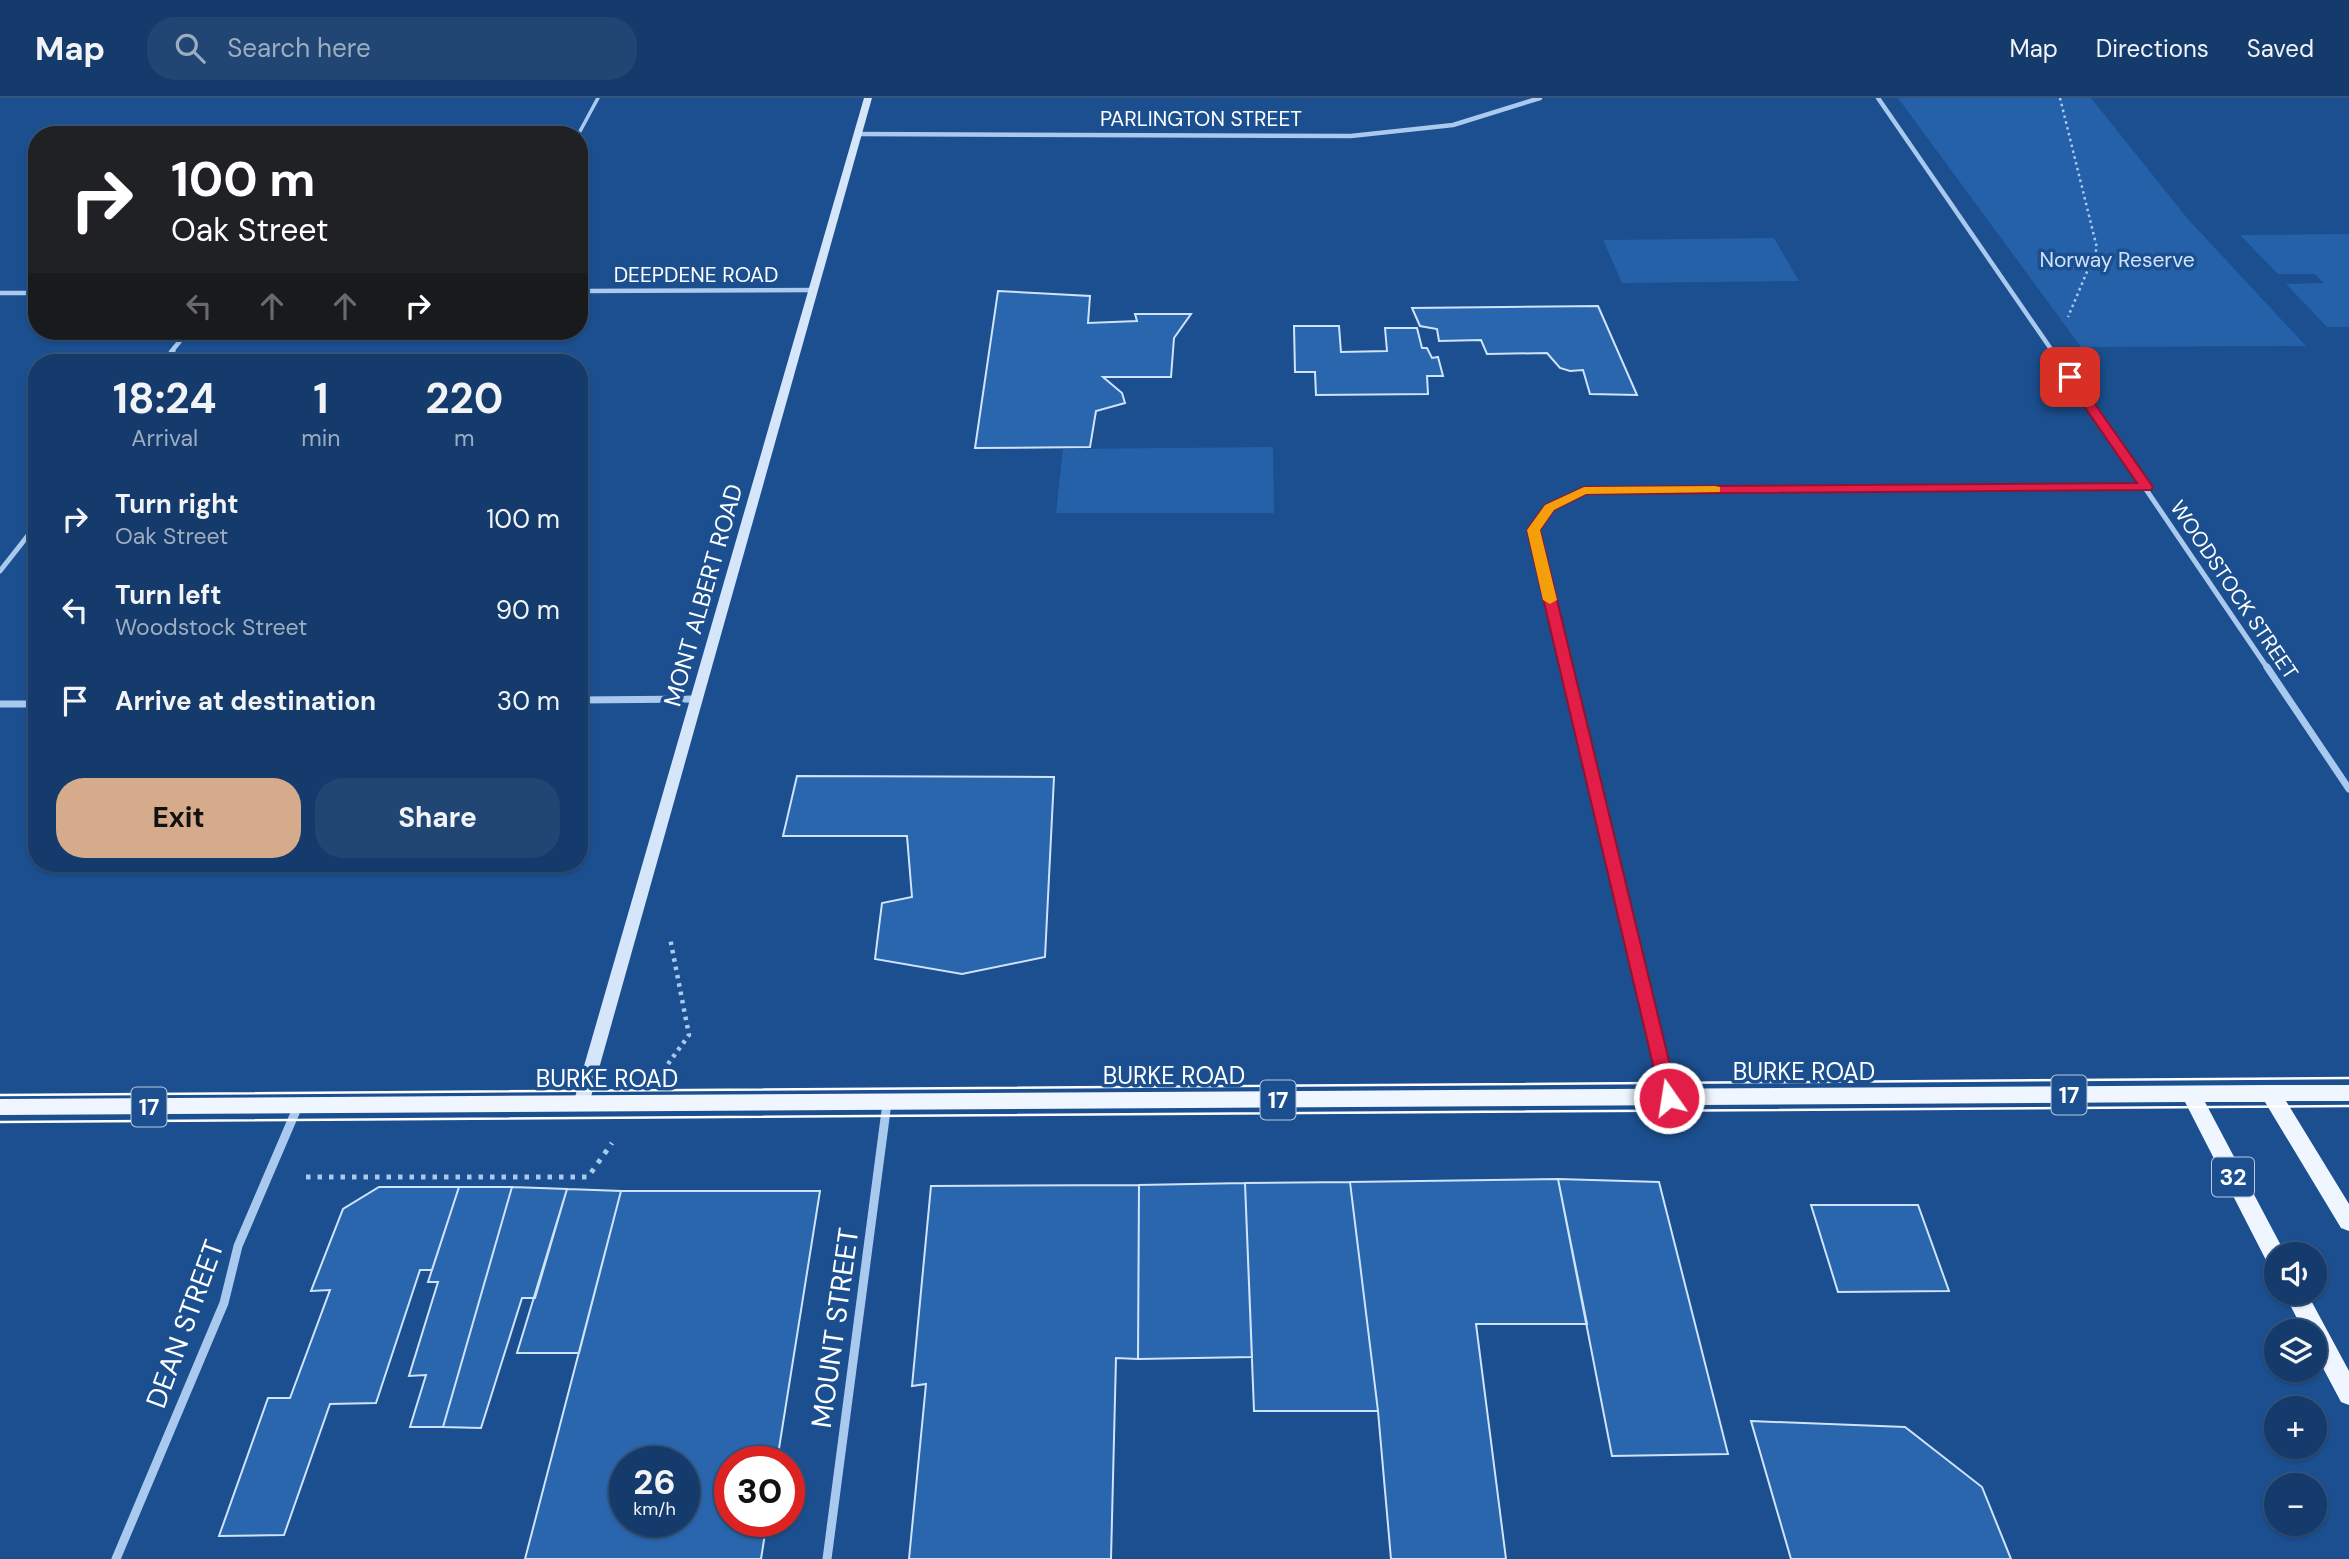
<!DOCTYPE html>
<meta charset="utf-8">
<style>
body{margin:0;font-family:"DM Sans",sans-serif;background:#214673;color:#f1f3f6;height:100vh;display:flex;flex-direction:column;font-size:26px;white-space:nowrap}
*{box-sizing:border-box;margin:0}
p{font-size:23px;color:#9dadc1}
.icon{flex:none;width:38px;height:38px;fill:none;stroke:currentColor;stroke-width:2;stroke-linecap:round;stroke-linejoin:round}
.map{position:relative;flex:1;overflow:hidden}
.drawer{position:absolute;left:28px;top:256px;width:560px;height:518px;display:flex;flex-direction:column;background:#143b6b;border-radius:28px;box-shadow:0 2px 5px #0004,0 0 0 2px #33557e}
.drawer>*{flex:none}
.banner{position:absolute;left:28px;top:28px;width:560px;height:214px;border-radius:28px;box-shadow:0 2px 5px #0004,0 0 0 2px #33557e;background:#202124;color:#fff;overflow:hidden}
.controls{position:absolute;left:2264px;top:1144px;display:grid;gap:14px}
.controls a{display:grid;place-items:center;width:63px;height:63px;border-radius:50%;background:#143b6b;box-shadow:0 2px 5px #0004,0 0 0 2px #33557e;font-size:35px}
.speed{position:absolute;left:609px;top:1348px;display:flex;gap:14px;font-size:35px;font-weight:700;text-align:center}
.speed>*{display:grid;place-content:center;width:91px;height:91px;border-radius:50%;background:#143b6b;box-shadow:0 2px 5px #0004,0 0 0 2px #33557e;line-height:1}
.speed small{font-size:18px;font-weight:400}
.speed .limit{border:10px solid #d22;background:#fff;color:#111}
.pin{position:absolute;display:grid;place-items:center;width:60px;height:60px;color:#fff;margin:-30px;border-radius:14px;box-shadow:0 4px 10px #0006}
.me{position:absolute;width:77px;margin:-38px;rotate:347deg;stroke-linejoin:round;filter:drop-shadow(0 0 5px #0008)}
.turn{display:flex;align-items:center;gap:24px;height:147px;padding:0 28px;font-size:32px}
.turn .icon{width:91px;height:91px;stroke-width:2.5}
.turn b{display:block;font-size:49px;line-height:60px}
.lanes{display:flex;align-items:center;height:66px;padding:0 28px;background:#0003;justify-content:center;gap:35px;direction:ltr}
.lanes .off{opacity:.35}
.eta{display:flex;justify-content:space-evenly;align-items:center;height:119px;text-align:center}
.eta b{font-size:42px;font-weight:700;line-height:49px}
.primary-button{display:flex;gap:14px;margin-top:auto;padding:14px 28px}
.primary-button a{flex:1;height:80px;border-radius:28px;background:#d6ab8b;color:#111;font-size:28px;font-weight:700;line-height:80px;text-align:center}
.primary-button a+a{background:#214673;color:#f1f3f6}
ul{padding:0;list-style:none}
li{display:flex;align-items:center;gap:21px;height:91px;padding:0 28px}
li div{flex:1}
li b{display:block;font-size:26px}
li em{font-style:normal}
header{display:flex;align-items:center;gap:42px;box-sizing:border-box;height:98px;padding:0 35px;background:#143b6b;border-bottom:2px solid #33557e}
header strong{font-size:33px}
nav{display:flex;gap:38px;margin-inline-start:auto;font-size:24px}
.search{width:490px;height:63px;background:#214673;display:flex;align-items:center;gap:18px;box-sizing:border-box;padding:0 24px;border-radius:28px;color:#9dadc1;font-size:26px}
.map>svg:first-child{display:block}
.green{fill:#2461a8}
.building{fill:#2a66ad;stroke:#cfe3fa;stroke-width:2;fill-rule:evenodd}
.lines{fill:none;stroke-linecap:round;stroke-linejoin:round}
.path-far2{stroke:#a9c9ee;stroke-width:2.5;stroke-dasharray:2.5 3.5;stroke-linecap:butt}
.path-far1{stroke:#a9c9ee;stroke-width:4.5;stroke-dasharray:3.5 5;stroke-linecap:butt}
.path{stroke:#a9c9ee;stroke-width:5;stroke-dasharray:4.5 7;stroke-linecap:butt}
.service{stroke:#a9c9ee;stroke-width:3.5}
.minor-far3{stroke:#a9c9ee;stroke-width:4.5}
.minor-far2{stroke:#a9c9ee;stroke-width:5}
.minor-far1{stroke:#a9c9ee;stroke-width:7}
.minor{stroke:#a9c9ee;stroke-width:9}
.secondary{fill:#d6e6fa;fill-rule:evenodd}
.primary{fill:#f0f6ff;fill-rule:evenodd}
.tram{stroke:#fff;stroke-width:2.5}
.route{fill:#e11d48;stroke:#92132f;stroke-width:2}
.slow{fill:#f59e0b}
.labels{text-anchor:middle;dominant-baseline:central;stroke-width:7;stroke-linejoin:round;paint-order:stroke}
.far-street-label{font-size:21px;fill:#fff;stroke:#1b4f8f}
.far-park-label{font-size:21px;fill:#cfe3fa;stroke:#1b4f8f}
.shield{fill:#1b4f8f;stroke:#bbcadd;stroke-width:2}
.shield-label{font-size:23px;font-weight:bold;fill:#fff}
.street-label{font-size:24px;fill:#fff;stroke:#1b4f8f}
.near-street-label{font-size:28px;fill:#fff;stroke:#1b4f8f}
</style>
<header>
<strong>Map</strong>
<div class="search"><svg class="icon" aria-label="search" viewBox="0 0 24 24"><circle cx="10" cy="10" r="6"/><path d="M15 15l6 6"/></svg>Search here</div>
<nav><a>Map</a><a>Directions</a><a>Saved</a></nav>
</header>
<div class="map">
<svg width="2349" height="1461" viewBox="0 0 2349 1461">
<rect width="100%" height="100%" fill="#1b4f8f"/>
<path class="green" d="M1898,0H2091L2187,120L2306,248L2081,249Z
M2349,136V229H2327L2286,186L2324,185L2315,176H2278L2240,137Z
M1774,140L1799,183L1622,185L1603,142Z
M1273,349L1274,415H1056L1063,351Z"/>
<path class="building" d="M998,193L1090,198L1088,225L1137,223L1135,216H1191L1174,240L1171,279H1103L1122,295L1125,305L1096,313L1090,349L975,350Z
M1598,208L1637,297L1590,296L1583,272L1570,273L1560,270L1547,255L1487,256L1481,242L1439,243L1437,231L1420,228L1412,210Z
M1294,228H1339L1341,254L1387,253L1385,230H1417L1422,250H1427L1432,260L1438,259L1443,278H1427L1428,296L1316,297L1315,274H1295Z
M797,678L1054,679L1045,859L962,876L875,861L882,805L912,799L907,738H783Z
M1558,1081L1659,1084L1728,1356L1612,1358Z
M1558,1081L1587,1226H1476L1506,1461H1391L1378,1313L1350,1084Z
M1350,1084L1378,1313H1254L1245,1085Z
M1245,1085L1252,1259L1138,1261L1139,1087Z
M1139,1087L1138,1261L1116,1260L1111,1461H909L926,1286L912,1288L931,1088Z
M379,1089H459L432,1172H420L376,1305L330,1306L284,1437L219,1438L268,1300H290L330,1192L311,1193L343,1111Z
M459,1089H512L443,1329H410L426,1277L409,1278L438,1184H428Z
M512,1089L567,1091L535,1200H522L481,1330L443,1329Z
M567,1091L621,1093L579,1255H517Z
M621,1093H820L777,1363H730V1423H767L761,1461H525ZM625,1363H684V1423H625Z
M1811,1107H1918L1949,1193L1838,1194Z
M1751,1323L1905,1329L1982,1389L2011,1461H1791Z"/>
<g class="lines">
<path class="path-far2" d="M2060,0L2097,150L2068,219"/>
<path class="path-far1" d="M668,966L689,937L670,840"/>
<path class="path" d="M306,1079H588L612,1045"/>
<path class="service" d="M578,37L598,0"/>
<path class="minor-far3" d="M1878,0L2053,254
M857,36L1351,38L1453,27L1540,0
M579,193L813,192
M0,195H37
M171,254L188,233"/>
<path class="minor-far2" d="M2052,253L2268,571
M164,264L173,253
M0,473L37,426
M1566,571L1533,432L1549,409L1584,393L2146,389"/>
<path class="minor-far1" d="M1566,569L1661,967
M2267,569L2349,691
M579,602L698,601
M0,606H37"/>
<path class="minor" d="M1660,965L1668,998
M116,1461L224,1205L238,1148L298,1008
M827,1461L887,1005"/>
<path class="secondary" d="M864,0H872L589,1006L587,1011L581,1013L575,1011L573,1006Z"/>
<path class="primary" d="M2270,987H2349V1003H2286L2349,1106V1133L2341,1130L2265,1004H2205L2286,1157H2277V1170L2269,1168L2185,1004L0,1017V1001Z
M2284,1195H2307L2349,1273V1307L2341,1304L2315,1255V1234H2304Z"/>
<path class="tram" d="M0,997L2349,980
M0,1024L2349,1008"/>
</g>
<path class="route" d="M2066,276H2074L2153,389L2151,392L1586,396L1554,412L1540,432L1678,1000L1675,1005L1669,1007L1662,1005L1527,432L1545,407L1584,389L2137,385L2064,279Z"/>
<path class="slow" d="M1715,388L1720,389V394L1586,396L1554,412L1540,432L1557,502L1550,506L1543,502L1527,432L1545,407L1584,389Z"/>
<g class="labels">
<g class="far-street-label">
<text x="1201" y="21">PARLINGTON STREET</text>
<text x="696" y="177">DEEPDENE ROAD</text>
<text transform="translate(2234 492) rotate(56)">WOODSTOCK STREET</text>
</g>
<g class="far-park-label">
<text x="2117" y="162">Norway Reserve</text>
</g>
<g class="shield">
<rect x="2051.5" y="977.5" width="35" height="39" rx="5"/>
<rect x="1260.5" y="982.5" width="35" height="39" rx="5"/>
<rect x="131.5" y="989.5" width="35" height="39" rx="5"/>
<rect x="2212" y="1059.5" width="42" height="39" rx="5"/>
</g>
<g class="shield-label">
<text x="2069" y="997">17</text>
<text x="1278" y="1002">17</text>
<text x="149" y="1009">17</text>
<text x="2233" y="1079">32</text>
</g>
<g class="street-label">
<text transform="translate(703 497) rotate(-74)">MONT ALBERT ROAD</text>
<text x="1804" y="973">BURKE ROAD</text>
<text x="1174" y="977">BURKE ROAD</text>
<text x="607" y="980">BURKE ROAD</text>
</g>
<g class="near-street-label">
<text transform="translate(185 1226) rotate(-70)">DEAN STREET</text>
<text transform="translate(835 1230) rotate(-82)">MOUNT STREET</text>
</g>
</g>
</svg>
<div class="controls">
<a><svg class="icon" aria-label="sound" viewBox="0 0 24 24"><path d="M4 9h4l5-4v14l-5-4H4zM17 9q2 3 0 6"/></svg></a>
<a><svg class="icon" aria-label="layers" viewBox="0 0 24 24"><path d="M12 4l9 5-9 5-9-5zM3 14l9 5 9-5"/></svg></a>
<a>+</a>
<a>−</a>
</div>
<div class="speed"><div>26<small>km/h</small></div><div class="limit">30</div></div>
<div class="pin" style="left:2070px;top:279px;background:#d93025"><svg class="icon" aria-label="arrive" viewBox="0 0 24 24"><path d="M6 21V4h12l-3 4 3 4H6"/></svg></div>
<svg class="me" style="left:1669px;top:1000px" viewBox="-20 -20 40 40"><circle r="17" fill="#e11d48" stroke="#fff" stroke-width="3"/><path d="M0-11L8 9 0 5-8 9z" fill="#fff"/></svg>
<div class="banner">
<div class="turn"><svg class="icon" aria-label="right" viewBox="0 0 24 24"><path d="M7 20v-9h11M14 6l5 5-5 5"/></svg><div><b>100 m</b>Oak Street</div></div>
<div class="lanes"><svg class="icon off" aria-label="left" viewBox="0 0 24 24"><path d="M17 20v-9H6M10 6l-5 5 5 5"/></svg><svg class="icon off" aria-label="ahead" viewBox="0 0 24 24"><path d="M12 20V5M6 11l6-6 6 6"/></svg><svg class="icon off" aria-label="ahead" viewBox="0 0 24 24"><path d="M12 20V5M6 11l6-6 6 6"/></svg><svg class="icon" aria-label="right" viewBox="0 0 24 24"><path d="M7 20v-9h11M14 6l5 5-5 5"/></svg></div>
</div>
<section class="drawer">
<div class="eta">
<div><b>18:24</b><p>Arrival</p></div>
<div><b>1</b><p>min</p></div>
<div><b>220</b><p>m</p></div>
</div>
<ul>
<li><svg class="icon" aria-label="right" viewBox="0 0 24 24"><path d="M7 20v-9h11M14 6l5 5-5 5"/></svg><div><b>Turn right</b><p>Oak Street</p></div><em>100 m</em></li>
<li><svg class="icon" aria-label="left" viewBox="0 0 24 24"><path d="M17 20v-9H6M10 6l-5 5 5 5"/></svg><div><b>Turn left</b><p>Woodstock Street</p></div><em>90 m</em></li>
<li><svg class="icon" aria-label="arrive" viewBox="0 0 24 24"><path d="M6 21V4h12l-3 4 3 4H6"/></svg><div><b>Arrive at destination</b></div><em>30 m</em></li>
</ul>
<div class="primary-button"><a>Exit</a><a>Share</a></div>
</section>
</div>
